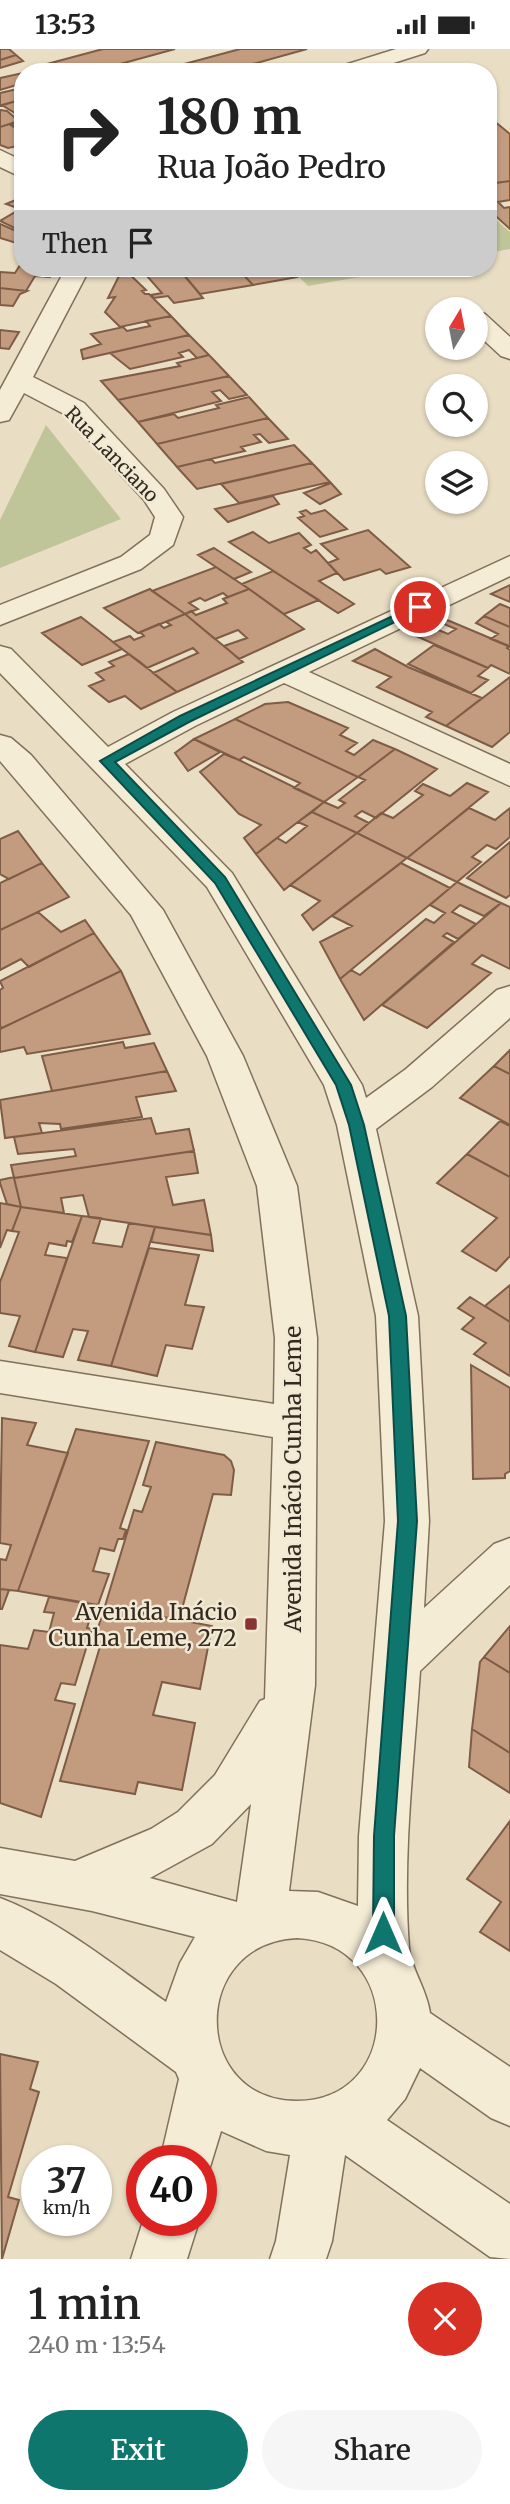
<!DOCTYPE html>
<meta charset="utf-8">
<style>
body{margin:0;font-family:Merriweather,serif;background:#f6f6f6;color:#222;height:100vh;display:flex;flex-direction:column;font-size:26px;white-space:nowrap}
*{box-sizing:border-box;margin:0}
p{font-size:23px;color:#767676}
.icon{flex:none;width:38px;height:38px;fill:none;stroke:currentColor;stroke-width:2;stroke-linecap:round;stroke-linejoin:round}
.map{position:relative;height:2210px;overflow:hidden}
.sheet{display:flex;flex-direction:column;background:#fff;flex:1}
.sheet>*{flex:none}
.top-card{position:absolute;left:14px;top:14px;width:483px;height:214px;border-radius:28px;box-shadow:0 2px 5px #0004;background:#fff;color:#222;overflow:hidden}
.needle{width:46px;rotate:10deg}
.buttons{position:absolute;left:425px;top:248px;display:grid;gap:14px}
.buttons a{display:grid;place-items:center;width:63px;height:63px;border-radius:50%;background:#fff;box-shadow:0 2px 5px #0004;font-size:35px}
.speed{position:absolute;left:21px;top:2096px;display:flex;gap:14px;font-size:35px;font-weight:700;text-align:center}
.speed>*{display:grid;place-content:center;width:91px;height:91px;border-radius:50%;background:#fff;box-shadow:0 2px 5px #0004;line-height:1}
.speed small{font-size:18px;font-weight:400}
.speed .limit{border:10px solid #d22;background:#fff;color:#111}
.pin{position:absolute;display:grid;place-items:center;width:60px;height:60px;color:#fff;margin:-30px;border:4px solid #fff;border-radius:50%;box-shadow:0 2px 7px #0007}
.me{position:absolute;width:77px;margin:-38px;rotate:0deg;stroke-linejoin:round;filter:drop-shadow(0 0 5px #0008)}
.turn{display:flex;align-items:center;gap:24px;height:147px;padding:0 28px;font-size:32px}
.turn .icon{width:91px;height:91px;stroke-width:2.5}
.turn b{display:block;font-size:49px;line-height:60px}
.then{display:flex;align-items:center;height:66px;padding:0 28px;background:#0003;gap:14px;font-size:26px}
.round{display:grid;place-items:center;flex:none;width:74px;height:74px;border-radius:37px;background:#f6f6f6}
.headline{display:flex;align-items:center;justify-content:space-between;height:119px;padding:0 28px}
h1{font-size:42px;font-weight:600;line-height:52px}
.primary-button{display:flex;gap:14px;margin-top:auto;padding:14px 28px}
.primary-button a{flex:1;height:80px;border-radius:42px;background:#0f766e;color:#fff;font-size:28px;font-weight:600;line-height:80px;text-align:center}
.primary-button a+a{background:#f6f6f6;color:#222}
.status{display:flex;justify-content:space-between;align-items:center;height:49px;padding:0 35px;background:#fff;direction:ltr}
.status svg{height:19px;fill:currentColor}
.map>svg:first-child{display:block}
.green{fill:#c0c599}
.building{fill:#c39b7e;stroke:#7e5c45;stroke-width:2}
.lines{fill:none;stroke-linecap:round;stroke-linejoin:round}
.minor-casing{stroke:#81705c;stroke-width:3}
.minor{fill:#f5ecd6;fill-rule:evenodd}
.route{fill:#0f766e;stroke:#0a4d48;stroke-width:2}
.poi-dot{fill:#893433;stroke:#f1e9d3;stroke-width:2.5}
.labels{text-anchor:middle;dominant-baseline:central;stroke-width:5;stroke-linejoin:round;paint-order:stroke}
.far-street-label{font-size:19px;fill:#33291f;stroke:#f1e9d3}
.street-label{font-size:23px;fill:#33291f;stroke:#f1e9d3}
.poi-label{font-size:23px;fill:#33291f;stroke:#f1e9d3;text-anchor:end}
</style>
<div class="status"><b>13:53</b><svg viewBox="0 0 49 12"><path d="M0 12V9h3v3zM5 12V6h3v6zM10 12V3h3v9zM15 12V0h3v12zM26 1h20v11H26zM47 4h2v5h-2z"/></svg></div>
<div class="map">
<svg width="510" height="2210" viewBox="0 0 510 2210">
<rect width="100%" height="100%" fill="#e9dec4"/>
<path class="green" d="M488,164L510,183V200L488,204Z
M290,219H410L308,237Z
M46,376L121,470L0,519V471Z"/>
<path class="building" d="M0,0H9L16,6L0,11Z
M103,0H175L91,23H37L32,19Z
M240,0H307L224,23L162,21Z
M16,6L23,12L0,19V11Z
M23,24V34L0,41V29Z
M13,41H23V50L0,57V44Z
M23,50V65L18,66L2,56Z
M0,61L7,62L19,72L0,78Z
M488,67L510,85V132L488,135Z
M18,73L23,76V96L8,99L0,96V78L9,75L17,80H19L11,75Z
M510,132V151L498,153L504,159L510,158V180L488,160V135Z
M23,148V161L6,155Z
M17,162L23,165V183L0,172Z
M0,175L23,185V196L0,189Z
M20,216L23,219L55,220L50,228L35,227L26,242L0,239V223L15,224Z
M123,219L146,241L142,242L145,245H149L171,267L120,278L105,263L115,248L108,249Z
M140,219H178L203,249L174,254L168,247L154,249L151,246L162,244Z
M178,219H237L253,236L200,245Z
M237,219H289L297,228L253,236Z
M0,239L27,242L20,245L13,257L0,256Z
M171,267L189,286L83,310L81,301L101,295L91,285L123,278L127,282L150,277L146,272Z
M0,281L19,283L9,300L0,299Z
M189,286L209,306L197,309L189,301L179,304L183,308L130,320L110,304Z
M209,306L229,327L118,351L101,332L180,317L177,314Z
M229,327L247,346L229,350L220,341L212,343L221,352L138,373L118,351Z
M249,348L268,369L157,395L138,373L174,365L178,369L219,359L216,356Z
M268,369L288,390L269,394L260,385L254,386L261,393L241,398L245,402L177,418L157,395Z
M294,396L312,414L197,440L177,418L211,410L215,414Z
M312,414L330,433L239,454L221,435Z
M331,434L341,445L320,455L304,444Z
M273,447L279,455L228,473L215,460Z
M306,461L311,465L325,461L347,480L320,488L298,469L304,467L300,463Z
M368,481L410,518L386,525L380,520L344,531L328,514L338,510L321,495Z
M253,483L269,494L299,484L311,496L304,499L311,504L316,501L337,524L319,532L354,555L338,564L229,493Z
M214,499L251,523L234,530L198,506Z
M216,518L249,540L228,548L223,544L205,552L200,549L189,554L198,560L185,565L152,542Z
M273,522L319,551L284,565L242,535Z
M510,536V553L491,545Z
M150,540L185,565L138,584L104,559Z
M249,540L304,580L239,610L224,597L247,589L238,581L215,590L185,565L191,562L196,566L227,554L223,550Z
M500,555L510,559V578L484,567Z
M185,565L243,613L177,643L153,624L198,604L193,599L147,619L113,593L130,587L134,591L144,587L140,583L159,575L164,579L171,576L166,573Z
M484,567L510,578V598L491,590L498,585L476,574Z
M81,568L113,593L122,600L82,616L42,584Z
M440,568L509,597L507,599L510,601V625L491,616L488,619L407,583L424,575L448,585L456,580L434,571Z
M434,596L488,619L478,627L488,631L471,644L408,615Z
M375,600L408,618L482,649L446,677L426,668L432,663L377,638L391,628L353,612Z
M129,605L140,613L177,643L141,660L125,647L109,653L89,637L104,631L96,624L114,617L109,613Z
M510,628V683L492,698L446,677Z
M288,653L348,679L340,686L357,694L346,702L354,706L373,691L395,700L358,728L235,670L265,655Z
M235,670L358,728L324,753L294,739L300,734L244,708L239,711L194,690Z
M194,690L220,703L188,722L175,704Z
M395,700L437,720L376,769L362,762L355,767L369,774L357,784L312,763L324,753L338,759L345,754L339,751L365,731L358,728Z
M224,705L239,711L324,753L256,805L244,789L261,776L239,765L200,723Z
M467,734L488,743L407,809L357,784L381,764L393,769L423,746L415,742L423,735L450,747Z
M469,759L495,771L510,759V788L496,800L487,796L472,808L481,813L457,833L407,809Z
M312,763L357,784L284,841L256,805L277,789L286,794L307,777L298,773Z
M18,782L42,814L9,830L0,825V790Z
M357,784L407,809L313,881L302,866L320,852L290,836Z
M510,793V846L506,849L467,829Z
M42,814L69,848L0,881V834Z
M401,814L450,839L340,930L320,893L352,877L332,867Z
M457,833L501,854L484,867L460,856L452,863L476,875L458,890L447,884L443,887L454,893L364,971L340,930L351,921L360,926L426,870L434,874L445,864L430,856Z
M501,854L510,858V920L482,906L472,915L491,924L427,979L382,956Z
M38,863L61,883L85,871L94,884L29,918L21,910L0,921V881Z
M94,884L121,922L2,979L0,977V941L3,939L0,932Z
M121,922L150,985L27,1005L24,998L0,1003V980Z
M123,993L125,999L154,994L167,1022L52,1042L42,1007Z
M510,1001V1025L494,1017Z
M494,1017L510,1025V1076L460,1049Z
M167,1022L176,1042L136,1048L142,1068L61,1080L60,1075L39,1074L42,1084L5,1089L0,1051Z
M151,1069L156,1085L189,1080L194,1102L14,1129L11,1116L76,1107L74,1100L18,1105L14,1088Z
M500,1072L510,1077V1128L467,1105Z
M194,1102L198,1124L166,1128L173,1156L204,1151L211,1186L89,1168L83,1146L61,1149L64,1164L21,1158L14,1129Z
M467,1105L510,1128V1207L496,1222L462,1202L497,1169L437,1134Z
M14,1128V1129L21,1158L7,1155L0,1134V1131Z
M0,1154L21,1158L12,1182L7,1181L0,1199Z
M21,1158L82,1167L72,1193L67,1192L66,1197L49,1194L45,1206L67,1209L35,1303L9,1297L20,1267L0,1264V1233L19,1183L12,1182Z
M82,1167L101,1169L93,1194L122,1198L129,1174L155,1178L111,1317L78,1311L88,1282L73,1280L63,1308L35,1303Z
M155,1178L211,1186L213,1202L151,1193Z
M149,1199L199,1206L185,1256L204,1258L192,1300L166,1296L157,1327L111,1317Z
M510,1236V1273L485,1257Z
M470,1248L510,1273V1327L474,1305L486,1294L462,1280L474,1269L458,1259Z
M471,1316L510,1339V1422L505,1425V1429L473,1430Z
M2,1369L36,1374L27,1396L68,1404L18,1542L0,1540V1510L6,1511L11,1496L0,1494Z
M76,1380L149,1392L120,1479L126,1481L123,1490H118L114,1502L100,1499L93,1522L109,1525L98,1556L18,1542Z
M156,1393L224,1406L231,1412L234,1421L231,1446L213,1445L179,1571L105,1557L134,1461L142,1463L151,1438L143,1436Z
M0,1540L9,1541L2,1560H0Z
M49,1548L94,1556L87,1579L92,1580L75,1636L61,1634L55,1651L75,1655L41,1768L0,1754V1596L28,1600L34,1581L49,1583L54,1564L44,1563Z
M105,1557L212,1577L200,1640L162,1633L153,1666L195,1674L182,1741L138,1733L135,1745L60,1732L104,1584L97,1582Z
M510,1577V1624L484,1608Z
M484,1608L510,1624V1704L472,1680L480,1613Z
M472,1680L510,1704V1744L469,1718Z
M510,1772V1902L480,1883L501,1853L467,1830Z
M0,2005L38,2013L30,2040L39,2043L8,2148L19,2151L2,2210Z"/>
<g class="lines">
<g class="minor-casing">
<path id="minor" d="M396,0H428L425,4L365,23H332L335,19Z
M0,101L23,112V129L0,118Z
M66,219H90L33,328L84,354L164,440L183,468L173,496L141,520L0,576V556L121,508L150,486L155,468L144,451L66,366L24,344L9,371L0,373V341Z
M476,263L485,265L510,288V310L501,307L476,284Z
M510,507V527L309,623L510,715V737L284,634L195,677L125,715L232,824L362,1036L366,1049L406,1020L497,941L510,937V969L432,1038L376,1080L418,1267L429,1472L424,1559L494,1495L510,1489V1536L420,1622C414,1713 402,1807 409,1899C410,1917 427,1941 430,1964L510,2018V2077L491,2069L420,2019L405,2050L387,2071L510,2155V2210L490,2208L345,2106L332,2192L326,2210H270L276,2192L290,2106L266,2102L221,2082L206,2131L201,2134V2112H160L179,2030L176,2023L56,1935L0,1901V1849C60,1872 113,1916 166,1953L180,1914L195,1888L92,1862L0,1845V1799L75,1812L151,1780L178,1763L215,1726L260,1652L265,1650L273,1388L0,1344V1312L274,1355L275,1289L257,1137L207,1007L131,866L0,712V686L11,689L31,706L163,861L243,1007L297,1137L317,1289L315,1636L289,1842L318,1843L358,1857L359,1787L385,1472L376,1267L337,1076L324,1036L207,838L0,624V597L11,600L108,698L173,663ZM251,1755L237,1853L150,1829L212,1795ZM297,1889C405,1894 403,2052 297,2052C191,2052 189,1894 297,1889Z
M143,2172H199L187,2210H131Z"/>
</g>
<use href="#minor" class="minor"/>
</g>
<path class="route" d="M416,556L426,558L189,673L115,713L225,828L351,1036L364,1076L406,1267L417,1472L394,1787V1884L391,1891L383,1894L376,1891L373,1884L374,1787L398,1472L389,1267L349,1076L336,1036L215,834L100,712L180,667Z"/>
<rect class="poi-dot" x="244" y="1568" width="14" height="14" rx="3.5"/>
<g class="labels">
<g class="far-street-label">
<text transform="translate(112 405) rotate(46)">Rua Lanciano</text>
</g>
<g class="street-label">
<text transform="translate(292 1430) rotate(-90)">Avenida Inácio Cunha Leme</text>
</g>
<g class="poi-label">
<text x="237" y="1562">Avenida Inácio<tspan x="237" dy="26">Cunha Leme, 272</tspan></text>
</g>
</g>
</svg>
<div class="buttons">
<a><svg class="needle" viewBox="-14 -14 28 28"><path d="M0-13l5 13h-10z" fill="#e53935"/><path d="M0 13l5-13h-10z" fill="#767676"/></svg></a>
<a><svg class="icon" aria-label="search" viewBox="0 0 24 24"><circle cx="10" cy="10" r="6"/><path d="M15 15l6 6"/></svg></a>
<a><svg class="icon" aria-label="layers" viewBox="0 0 24 24"><path d="M12 4l9 5-9 5-9-5zM3 14l9 5 9-5"/></svg></a>
</div>
<div class="speed"><div>37<small>km/h</small></div><div class="limit">40</div></div>
<div class="pin" style="left:420px;top:558px;background:#d93025"><svg class="icon" aria-label="arrive" viewBox="0 0 24 24"><path d="M6 21V4h12l-3 4 3 4H6"/></svg></div>
<svg class="me" style="left:383px;top:1884px" viewBox="-20 -20 40 40"><path d="M0-17L14 15 0 8-14 15z" fill="#0f766e" stroke="#fff" stroke-width="4"/></svg>
<div class="top-card">
<div class="turn"><svg class="icon" aria-label="right" viewBox="0 0 24 24"><path d="M7 20v-9h11M14 6l5 5-5 5"/></svg><div><b>180 m</b>Rua João Pedro</div></div>
<div class="then">Then<svg class="icon" aria-label="arrive" viewBox="0 0 24 24"><path d="M6 21V4h12l-3 4 3 4H6"/></svg></div>
</div>
</div>
<section class="sheet">
<div class="headline"><div><h1>1 min</h1><p>240 m · 13:54</p></div><a class="round" style="background:#d93025;color:#fff"><svg class="icon" aria-label="close" viewBox="0 0 24 24"><path d="M6 6l12 12M18 6L6 18"/></svg></a></div>
<div class="primary-button"><a>Exit</a><a>Share</a></div>
</section>
